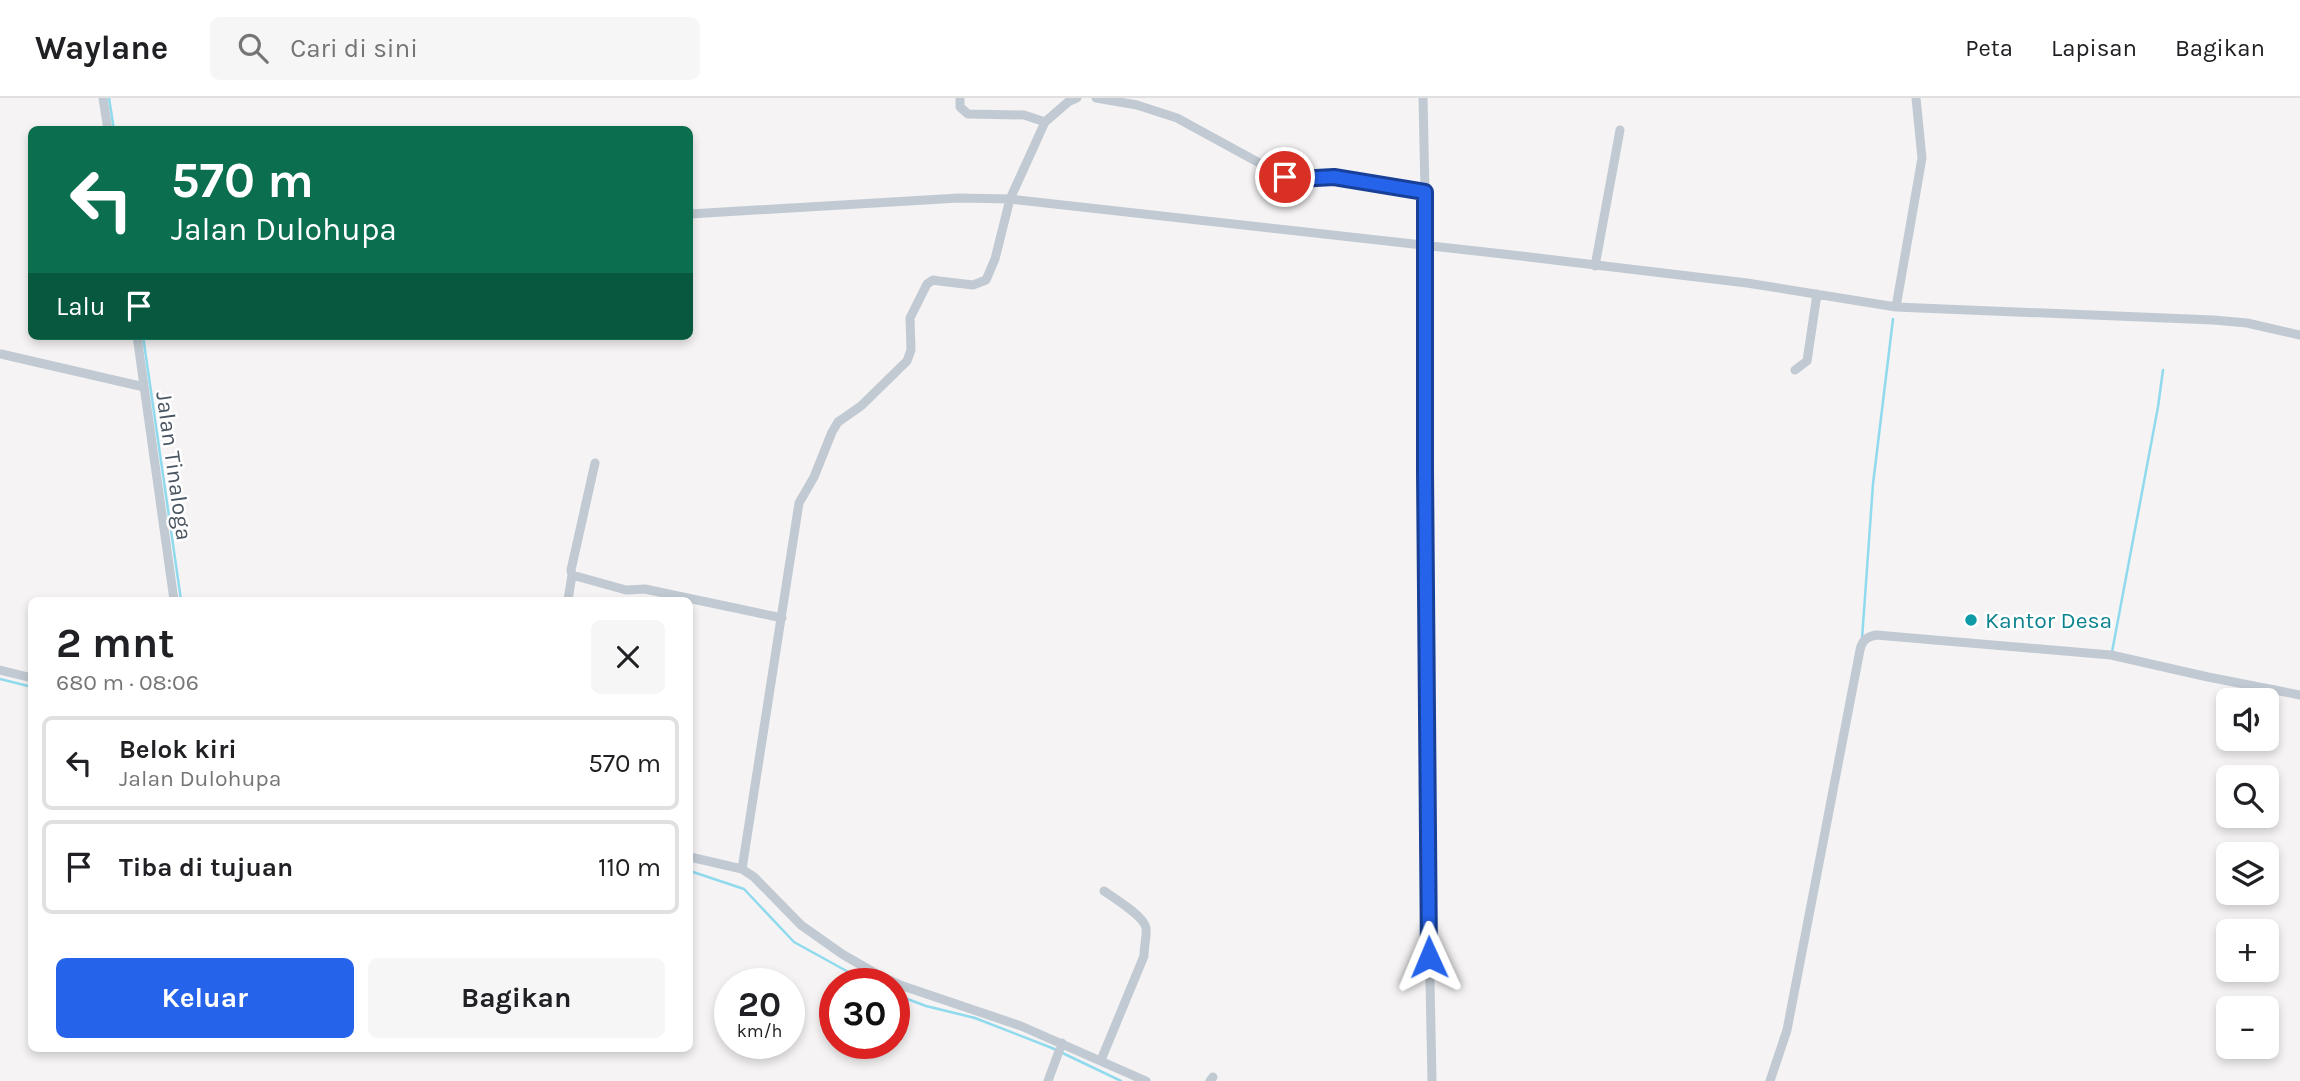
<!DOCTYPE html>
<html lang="id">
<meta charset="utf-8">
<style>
body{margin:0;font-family:Karla,sans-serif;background:#f6f6f6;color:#202124;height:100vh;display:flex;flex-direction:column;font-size:26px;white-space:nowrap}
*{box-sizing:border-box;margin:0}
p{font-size:23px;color:#757577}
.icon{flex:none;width:38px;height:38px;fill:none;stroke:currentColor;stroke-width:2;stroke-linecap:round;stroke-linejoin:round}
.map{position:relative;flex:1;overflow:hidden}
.side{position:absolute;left:28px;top:499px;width:665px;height:455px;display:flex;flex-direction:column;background:#fff;border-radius:10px;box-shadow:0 4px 10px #0003}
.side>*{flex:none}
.guide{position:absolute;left:28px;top:28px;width:665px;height:214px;border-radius:10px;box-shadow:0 4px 10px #0003;background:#0b6e4f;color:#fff;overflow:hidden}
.buttons{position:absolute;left:2216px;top:590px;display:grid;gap:14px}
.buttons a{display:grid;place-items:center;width:63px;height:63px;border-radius:10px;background:#fff;box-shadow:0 4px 10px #0003;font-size:35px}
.speed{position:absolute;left:714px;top:870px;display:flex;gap:14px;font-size:35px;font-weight:700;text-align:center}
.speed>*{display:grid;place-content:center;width:91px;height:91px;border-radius:50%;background:#fff;box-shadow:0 4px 10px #0003;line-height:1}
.speed small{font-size:18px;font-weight:400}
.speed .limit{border:10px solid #d22;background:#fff;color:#111}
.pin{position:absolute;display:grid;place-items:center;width:60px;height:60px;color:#fff;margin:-30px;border:4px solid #fff;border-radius:50%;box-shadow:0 2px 7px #0007}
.me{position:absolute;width:77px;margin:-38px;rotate:359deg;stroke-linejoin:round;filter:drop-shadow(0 0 5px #0008)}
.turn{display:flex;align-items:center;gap:24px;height:147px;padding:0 28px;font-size:32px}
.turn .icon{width:91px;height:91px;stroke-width:2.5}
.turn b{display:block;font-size:49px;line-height:60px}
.then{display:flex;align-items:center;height:66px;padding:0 28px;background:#0003;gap:14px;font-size:26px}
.round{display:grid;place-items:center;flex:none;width:74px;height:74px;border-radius:10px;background:#f6f6f6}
.headline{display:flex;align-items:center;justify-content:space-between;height:119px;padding:0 28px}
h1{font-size:42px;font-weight:700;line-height:52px}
.cta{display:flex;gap:14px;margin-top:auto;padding:14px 28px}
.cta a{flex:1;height:80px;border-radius:10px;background:#2563eb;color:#fff;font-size:28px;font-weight:700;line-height:80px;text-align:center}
.cta a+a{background:#f6f6f6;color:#202124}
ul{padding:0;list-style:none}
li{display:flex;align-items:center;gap:21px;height:94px;margin:0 14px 10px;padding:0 14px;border:4px solid #e0e0e0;border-radius:10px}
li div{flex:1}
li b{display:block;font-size:26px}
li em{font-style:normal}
header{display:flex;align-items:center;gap:42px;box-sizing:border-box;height:98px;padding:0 35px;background:#fff;border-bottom:2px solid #e0e0e0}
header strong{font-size:33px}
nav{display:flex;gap:38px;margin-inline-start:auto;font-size:24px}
.search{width:490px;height:63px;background:#f6f6f6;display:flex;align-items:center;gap:18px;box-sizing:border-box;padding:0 24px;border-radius:10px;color:#757577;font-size:26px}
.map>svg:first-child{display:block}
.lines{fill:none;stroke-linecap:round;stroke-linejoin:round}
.stream{stroke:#90daee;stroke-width:2.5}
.minor{stroke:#c1cad2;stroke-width:9}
.route-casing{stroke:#184099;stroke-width:18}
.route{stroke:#2563eb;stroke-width:12}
.culture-dot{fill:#0f9aa8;stroke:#fff;stroke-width:2.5}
.labels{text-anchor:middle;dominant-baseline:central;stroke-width:5;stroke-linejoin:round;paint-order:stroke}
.street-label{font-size:23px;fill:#4a5661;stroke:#fff}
.culture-label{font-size:23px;fill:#0d838f;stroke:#fff;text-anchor:start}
</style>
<header>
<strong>Waylane</strong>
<div class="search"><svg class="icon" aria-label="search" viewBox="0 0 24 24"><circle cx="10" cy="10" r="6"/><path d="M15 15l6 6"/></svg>Cari di sini</div>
<nav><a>Peta</a><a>Lapisan</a><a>Bagikan</a></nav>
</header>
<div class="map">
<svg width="2300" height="983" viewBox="0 0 2300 983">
<rect width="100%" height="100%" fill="#f5f3f3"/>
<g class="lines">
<path class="stream" d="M109,0L114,32
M143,238L181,502
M1862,541L1873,386L1893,221
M2112,554L2158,309L2163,272
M0,581L32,589
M690,773L744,791L794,844L870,886
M894,896L926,908L975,920L1052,950L1121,983"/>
<path class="minor" d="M103,0L108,32
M960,0V9L968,16L1024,17L1045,24
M1096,0L1137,7L1177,20L1285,79L1298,81L1334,79L1425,94
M1423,0L1425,94V373L1428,783L1432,983
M690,116L959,100L1010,101L1521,158L1747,185L1896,209L2213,222L2247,225L2300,237
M1595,168L1620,32
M1896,209L1922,60L1916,0
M137,238L174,502
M1,256L144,289
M1795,272L1807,263L1817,196
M595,365L571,472L572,477L626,492L645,491L782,520
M568,502L572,477
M0,572L32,580
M690,759L742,771L754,779L801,827L842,856L875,875L900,887L1021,928L1146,983
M742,771L799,405L814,379L832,334L838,324L861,308L907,263L911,252L910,220L927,186L933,182L939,183L973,187L986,182L995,161L1010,101L1045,24L1068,4L1077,0
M1101,962L1144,858C1144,849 1147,837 1146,830C1144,818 1114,800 1104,793
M1048,983L1062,945
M1210,983L1213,979
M1770,983L1787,932L1860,552C1862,542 1867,539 1876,537L2111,557L2208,579L2300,597"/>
</g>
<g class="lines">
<g class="route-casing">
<path id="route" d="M1285,79L1298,81L1334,79L1425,94V373L1429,859"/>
</g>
<use href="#route" class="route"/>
</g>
<circle class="culture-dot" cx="1971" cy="522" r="7"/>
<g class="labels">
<g class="street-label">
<text transform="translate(174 368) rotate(82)">Jalan Tinaloga</text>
</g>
<g class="culture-label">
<text x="1985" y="522">Kantor Desa</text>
</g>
</g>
</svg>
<div class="buttons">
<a><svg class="icon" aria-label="sound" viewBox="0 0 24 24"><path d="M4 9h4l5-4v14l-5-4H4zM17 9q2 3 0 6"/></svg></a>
<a><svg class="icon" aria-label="search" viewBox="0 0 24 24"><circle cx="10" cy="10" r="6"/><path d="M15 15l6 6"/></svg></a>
<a><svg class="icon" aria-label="layers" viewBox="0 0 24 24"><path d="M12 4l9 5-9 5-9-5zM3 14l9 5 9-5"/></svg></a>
<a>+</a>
<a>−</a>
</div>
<div class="speed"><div>20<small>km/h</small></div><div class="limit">30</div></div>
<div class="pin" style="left:1285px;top:79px;background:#d93025"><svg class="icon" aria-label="arrive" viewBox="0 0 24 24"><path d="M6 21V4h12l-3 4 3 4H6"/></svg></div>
<svg class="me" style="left:1429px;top:859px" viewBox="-20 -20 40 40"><path d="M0-17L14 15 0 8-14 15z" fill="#2563eb" stroke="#fff" stroke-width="4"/></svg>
<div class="guide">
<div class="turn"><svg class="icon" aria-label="left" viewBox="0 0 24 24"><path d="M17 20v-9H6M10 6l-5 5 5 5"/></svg><div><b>570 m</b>Jalan Dulohupa</div></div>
<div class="then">Lalu<svg class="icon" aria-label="arrive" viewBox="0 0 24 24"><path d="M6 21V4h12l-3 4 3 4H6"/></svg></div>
</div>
<section class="side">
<div class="headline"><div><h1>2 mnt</h1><p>680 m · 08:06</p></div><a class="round"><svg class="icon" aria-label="close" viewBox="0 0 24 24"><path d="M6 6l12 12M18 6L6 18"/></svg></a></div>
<ul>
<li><svg class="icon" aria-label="left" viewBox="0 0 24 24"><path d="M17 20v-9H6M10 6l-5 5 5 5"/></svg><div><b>Belok kiri</b><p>Jalan Dulohupa</p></div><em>570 m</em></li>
<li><svg class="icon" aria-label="arrive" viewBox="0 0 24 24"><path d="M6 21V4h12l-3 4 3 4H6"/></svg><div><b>Tiba di tujuan</b></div><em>110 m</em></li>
</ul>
<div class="cta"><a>Keluar</a><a>Bagikan</a></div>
</section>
</div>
